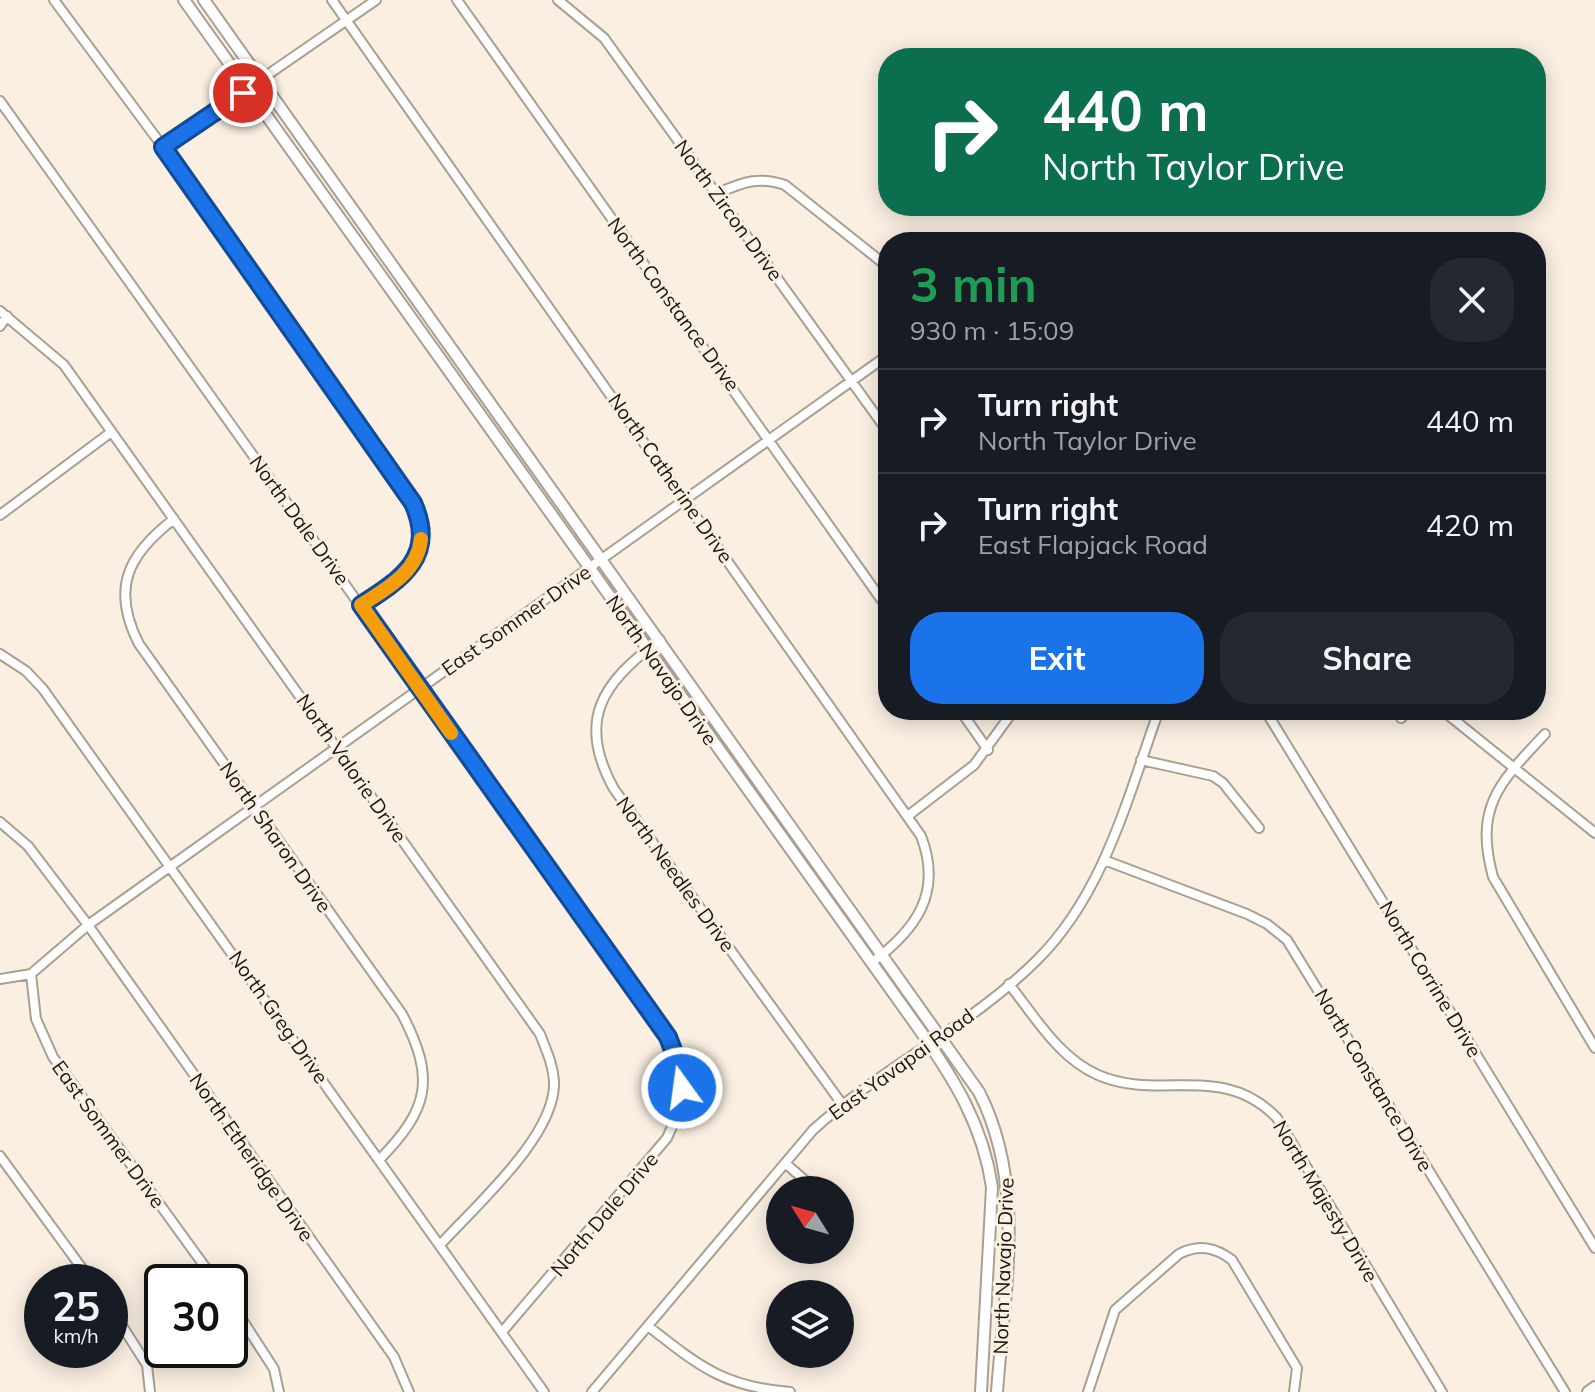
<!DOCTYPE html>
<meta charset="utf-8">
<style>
body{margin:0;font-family:Mulish,sans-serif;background:#242831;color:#f1f3f6;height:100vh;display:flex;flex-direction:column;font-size:30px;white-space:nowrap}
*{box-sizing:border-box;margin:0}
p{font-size:26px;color:#9ea1a6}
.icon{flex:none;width:44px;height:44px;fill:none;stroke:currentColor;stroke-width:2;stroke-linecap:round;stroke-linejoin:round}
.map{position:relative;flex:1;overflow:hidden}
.panel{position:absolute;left:878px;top:232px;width:668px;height:488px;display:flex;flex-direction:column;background:#171b24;border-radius:32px;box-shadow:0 4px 20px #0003}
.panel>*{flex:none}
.top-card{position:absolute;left:878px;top:48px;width:668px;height:168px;border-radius:32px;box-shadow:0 4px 20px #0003;background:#0b6e4f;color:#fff;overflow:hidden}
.needle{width:52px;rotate:307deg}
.fabs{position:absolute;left:766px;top:1176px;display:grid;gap:16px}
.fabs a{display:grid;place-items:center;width:88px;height:88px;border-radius:50%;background:#171b24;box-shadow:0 4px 20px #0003;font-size:40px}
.speed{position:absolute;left:24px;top:1264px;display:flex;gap:16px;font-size:40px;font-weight:700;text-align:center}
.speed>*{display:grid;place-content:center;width:104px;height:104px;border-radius:50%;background:#171b24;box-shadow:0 4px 20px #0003;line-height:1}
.speed small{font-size:20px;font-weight:400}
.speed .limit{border:4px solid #111;border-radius:12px;background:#fff;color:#111}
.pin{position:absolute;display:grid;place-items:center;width:68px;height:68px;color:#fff;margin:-34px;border:4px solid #fff;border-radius:50%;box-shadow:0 2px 8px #0007}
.me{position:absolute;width:88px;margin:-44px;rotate:346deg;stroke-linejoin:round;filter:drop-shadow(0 0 6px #0008)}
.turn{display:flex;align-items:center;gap:28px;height:168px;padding:0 32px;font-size:36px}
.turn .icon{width:104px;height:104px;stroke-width:2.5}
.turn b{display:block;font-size:56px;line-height:68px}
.round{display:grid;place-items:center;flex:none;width:84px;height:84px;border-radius:32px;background:#242831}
.head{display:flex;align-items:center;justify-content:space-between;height:136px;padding:0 32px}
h1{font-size:48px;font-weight:700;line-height:60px;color:#1e9e55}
.cta{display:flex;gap:16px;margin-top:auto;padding:16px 32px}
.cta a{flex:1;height:92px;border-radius:32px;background:#1a73e8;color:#fff;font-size:32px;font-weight:700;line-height:92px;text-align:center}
.cta a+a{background:#242831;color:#f1f3f6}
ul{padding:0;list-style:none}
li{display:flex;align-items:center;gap:24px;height:104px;padding:0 32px;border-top:2px solid #363941}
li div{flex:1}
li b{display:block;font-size:30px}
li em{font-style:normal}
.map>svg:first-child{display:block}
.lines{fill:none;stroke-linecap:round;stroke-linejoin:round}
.minor-casing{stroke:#a99f92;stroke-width:12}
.tertiary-casing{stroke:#a99f92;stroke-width:14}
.minor{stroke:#fff;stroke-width:8}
.tertiary{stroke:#fff;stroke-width:10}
.route-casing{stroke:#114b97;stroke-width:20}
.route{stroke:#1a73e8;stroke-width:14}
.slow{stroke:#f59e0b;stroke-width:14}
.labels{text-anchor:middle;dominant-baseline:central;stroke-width:6;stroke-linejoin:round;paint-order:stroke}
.street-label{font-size:20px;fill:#1a1712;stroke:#faefe1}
</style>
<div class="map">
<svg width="1595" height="1392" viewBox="0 0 1595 1392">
<rect width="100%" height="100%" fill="#faefe1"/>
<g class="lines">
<g class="minor-casing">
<path id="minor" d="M54,0L163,147L413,503C437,556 401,579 361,605
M332,0L921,836C943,893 916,930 871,963
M457,0L888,609
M558,0L604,38L888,432
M0,101L668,1037C682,1074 685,1102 667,1138L502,1332
M163,147L376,0
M718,193C743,182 759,176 785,185L888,267
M0,311L64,365L540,1034C546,1050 553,1064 554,1081C557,1135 474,1207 440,1245
M0,326L7,316
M0,515L110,433
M174,519C127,555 111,589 139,644L402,1014C436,1079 429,1109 379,1160
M660,640C602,682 576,721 614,789L842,1104
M0,654L26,671L43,689L544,1392
M960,710L988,750
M1265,710L1595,1248
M1442,710L1595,833
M1401,718L1410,710
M1545,734C1499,783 1474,807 1493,877L1595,1048
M1141,760L1213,776L1223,783L1259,828
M909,815L974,765L1014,710
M0,822L28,846L88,925L394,1357L409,1392
M1104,860L1247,914L1267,924L1287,940L1565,1392
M0,979L31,974
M1009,984C1035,1017 1059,1058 1098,1075C1160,1102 1222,1061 1277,1118L1442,1392
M0,1156L92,1282
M785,1163L816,1190
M216,1282L53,1057L36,1019L31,974L88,925L888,355
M230,1301L274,1369L279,1392
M110,1307L147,1365L150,1392
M648,1326C699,1366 724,1387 790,1392
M592,1392L813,1130C882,1067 971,1026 1037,960C1104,894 1128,796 1159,710
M1088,1392L1115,1310L1179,1254C1199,1244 1215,1247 1232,1260L1297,1368L1294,1392"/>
</g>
<g class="tertiary-casing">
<path id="tertiary" d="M184,0L919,1029C954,1079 983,1125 992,1187L981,1392
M204,0L979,1092C1027,1186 1004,1291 997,1392
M1588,1392L1595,1387"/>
</g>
<use href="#minor" class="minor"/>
<use href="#tertiary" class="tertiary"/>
</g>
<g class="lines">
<g class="route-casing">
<path id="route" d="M243,93L163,147L413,503C437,556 402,579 361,605L668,1037L679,1066L682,1088"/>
</g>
<use href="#route" class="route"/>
<path class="slow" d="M421,539C418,572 386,589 361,605L451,733"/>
</g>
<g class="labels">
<g class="street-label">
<text transform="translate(729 210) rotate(54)">North Zircon Drive</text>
<text transform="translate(674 304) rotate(54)">North Constance Drive</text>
<text transform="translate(671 478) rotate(55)">North Catherine Drive</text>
<text transform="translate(300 520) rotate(54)">North Dale Drive</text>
<text transform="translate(516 620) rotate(-35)">East Sommer Drive</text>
<text transform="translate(662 670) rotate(55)">North Navajo Drive</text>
<text transform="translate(352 768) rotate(55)">North Valorie Drive</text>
<text transform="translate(276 837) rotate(55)">North Sharon Drive</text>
<text transform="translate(676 874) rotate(54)">North Needles Drive</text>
<text transform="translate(1431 979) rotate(59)">North Corrine Drive</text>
<text transform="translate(279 1017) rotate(55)">North Greg Drive</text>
<text transform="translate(901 1064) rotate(-36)">East Yavapai Road</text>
<text transform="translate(1374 1080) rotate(59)">North Constance Drive</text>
<text transform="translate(109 1134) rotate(54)">East Sommer Drive</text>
<text transform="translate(252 1157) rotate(55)">North Etheridge Drive</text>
<text transform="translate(1326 1201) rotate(59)">North Majesty Drive</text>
<text transform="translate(604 1214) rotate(-50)">North Dale Drive</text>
<text transform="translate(1003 1266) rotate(-88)">North Navajo Drive</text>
</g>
</g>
</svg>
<div class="fabs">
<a><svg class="needle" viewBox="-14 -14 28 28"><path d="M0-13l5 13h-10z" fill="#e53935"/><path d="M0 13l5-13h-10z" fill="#9ea1a6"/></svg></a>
<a><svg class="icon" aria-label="layers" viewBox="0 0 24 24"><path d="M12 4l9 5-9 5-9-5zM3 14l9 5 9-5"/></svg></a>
</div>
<div class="speed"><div>25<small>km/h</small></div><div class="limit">30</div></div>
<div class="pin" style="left:243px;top:93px;background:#d93025"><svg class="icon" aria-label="arrive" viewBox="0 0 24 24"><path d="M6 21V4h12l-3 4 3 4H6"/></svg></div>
<svg class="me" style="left:682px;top:1088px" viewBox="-20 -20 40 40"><circle r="17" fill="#1a73e8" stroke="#fff" stroke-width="3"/><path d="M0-11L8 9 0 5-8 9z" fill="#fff"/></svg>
<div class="top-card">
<div class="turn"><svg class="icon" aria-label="right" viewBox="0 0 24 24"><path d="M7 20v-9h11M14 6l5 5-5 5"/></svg><div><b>440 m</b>North Taylor Drive</div></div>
</div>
<section class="panel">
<div class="head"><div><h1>3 min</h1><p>930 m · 15:09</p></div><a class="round"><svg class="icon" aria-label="close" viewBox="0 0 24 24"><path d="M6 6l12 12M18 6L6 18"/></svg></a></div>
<ul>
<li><svg class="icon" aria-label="right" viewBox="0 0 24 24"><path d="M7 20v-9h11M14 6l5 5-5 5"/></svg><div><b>Turn right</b><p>North Taylor Drive</p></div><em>440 m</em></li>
<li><svg class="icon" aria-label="right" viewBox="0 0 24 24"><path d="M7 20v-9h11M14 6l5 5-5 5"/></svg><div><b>Turn right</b><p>East Flapjack Road</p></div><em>420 m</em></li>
</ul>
<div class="cta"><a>Exit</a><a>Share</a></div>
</section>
</div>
